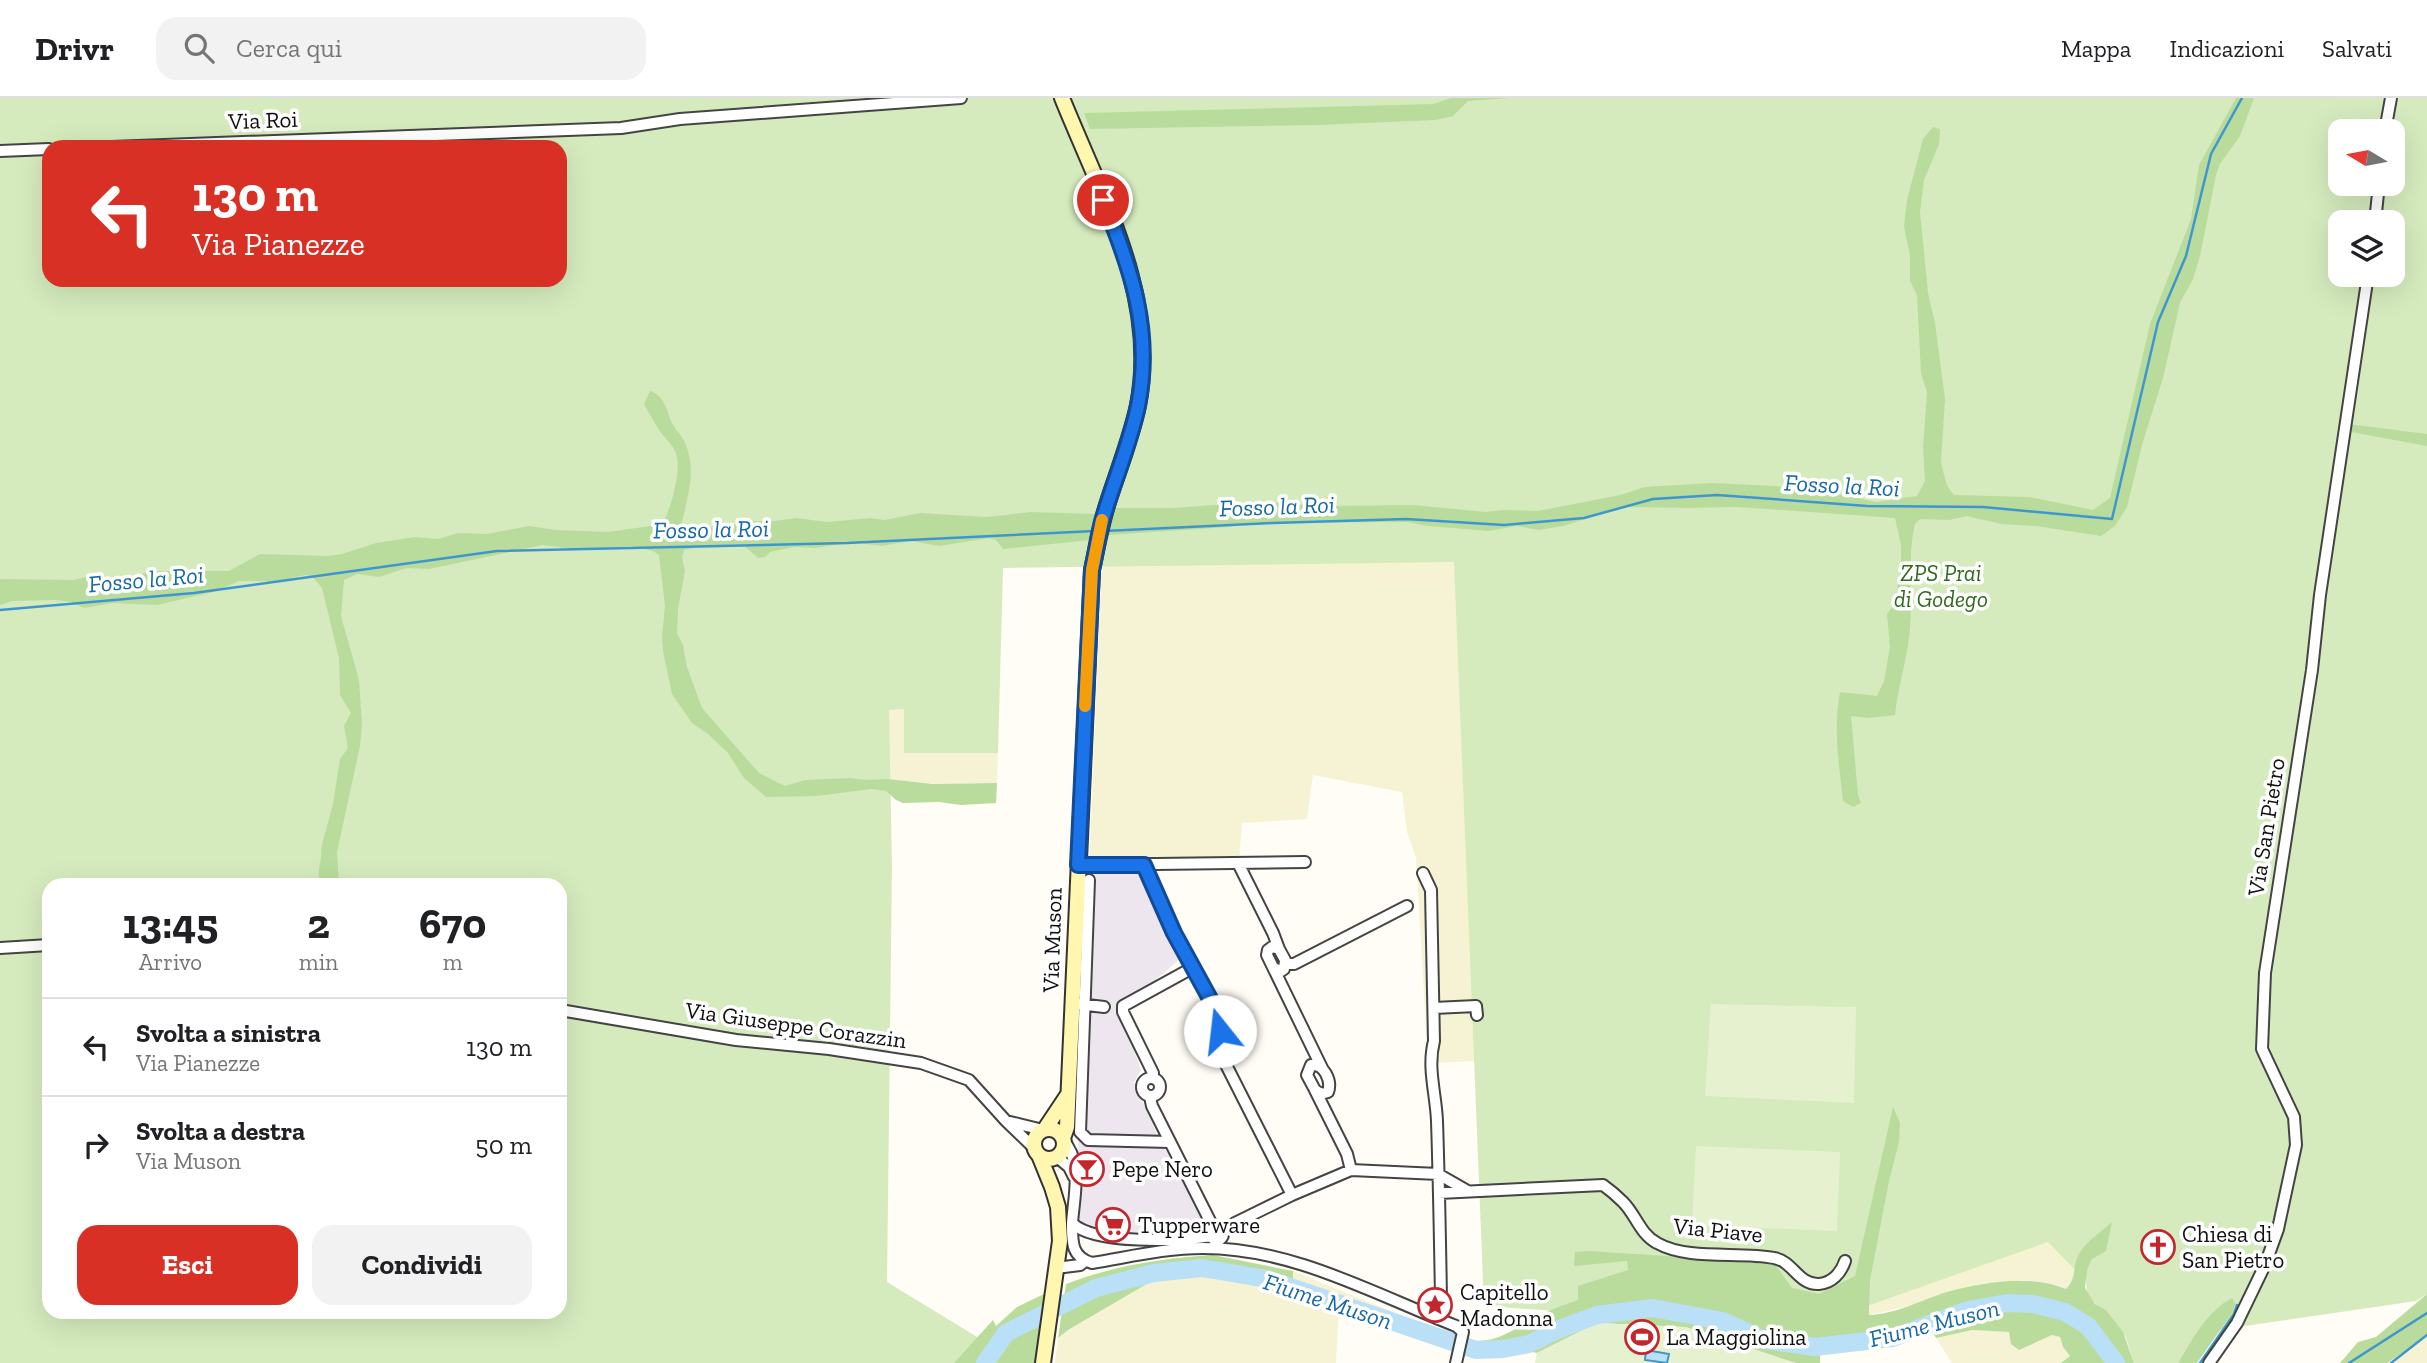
<!DOCTYPE html>
<html lang="it">
<style>
body{margin:0;font-family:"Zilla Slab",serif;background:#f2f2f2;color:#202124;height:100vh;display:flex;flex-direction:column;font-size:26px;white-space:nowrap}
*{box-sizing:border-box;margin:0}
p{font-size:23px;color:#757577}
.icon{flex:none;width:38px;height:38px;fill:none;stroke:currentColor;stroke-width:2;stroke-linecap:round;stroke-linejoin:round}
.map{position:relative;flex:1;overflow:hidden}
.side{position:absolute;left:42px;top:780px;width:525px;height:441px;display:flex;flex-direction:column;background:#fff;border-radius:21px;box-shadow:0 7px 28px #0002}
.side>*{flex:none}
.guide{position:absolute;left:42px;top:42px;width:525px;height:147px;border-radius:21px;box-shadow:0 7px 28px #0002;background:#d93025;color:#fff;overflow:hidden}
.needle{width:46px;rotate:280deg}
.tools{position:absolute;left:2328px;top:21px;display:grid;gap:14px}
.tools a{display:grid;place-items:center;width:77px;height:77px;border-radius:14px;background:#fff;box-shadow:0 7px 28px #0002;font-size:35px}
.pin{position:absolute;display:grid;place-items:center;width:60px;height:60px;color:#fff;margin:-30px;border:4px solid #fff;border-radius:50%;box-shadow:0 2px 7px #0007}
.me{position:absolute;width:77px;margin:-38px;rotate:344deg;stroke-linejoin:round;filter:drop-shadow(0 0 5px #0008)}
.turn{display:flex;align-items:center;gap:24px;height:147px;padding:0 35px;font-size:32px}
.turn .icon{width:91px;height:91px;stroke-width:2.5}
.turn b{display:block;font-size:49px;line-height:60px}
.eta{display:flex;justify-content:space-evenly;align-items:center;height:119px;text-align:center}
.eta b{font-size:42px;font-weight:700;line-height:49px}
.primary-button{display:flex;gap:14px;margin-top:auto;padding:14px 35px}
.primary-button a{flex:1;height:80px;border-radius:21px;background:#d93025;color:#fff;font-size:28px;font-weight:700;line-height:80px;text-align:center}
.primary-button a+a{background:#f2f2f2;color:#202124}
ul{padding:0;list-style:none}
li{display:flex;align-items:center;gap:21px;height:98px;padding:0 35px;border-top:2px solid #e0e0e0}
li div{flex:1}
li b{display:block;font-size:26px}
li em{font-style:normal}
header{display:flex;align-items:center;gap:42px;box-sizing:border-box;height:98px;padding:0 35px;background:#fff;border-bottom:2px solid #e0e0e0}
header strong{font-size:33px}
nav{display:flex;gap:38px;margin-inline-start:auto;font-size:24px}
.search{width:490px;height:63px;background:#f2f2f2;display:flex;align-items:center;gap:18px;box-sizing:border-box;padding:0 24px;border-radius:21px;color:#757577;font-size:26px}
.map>svg:first-child{display:block}
.industrial{fill:#eee6ef}
.farmland{fill:#f6f3d4}
.green{fill:#d5ebbd;fill-rule:evenodd}
.forest{fill:#b9dc9c}
.pitch{fill:#e6f2cf}
.water{fill:#b9e0f7;stroke:#3f96cf;stroke-width:2}
.lines{fill:none;stroke-linecap:round;stroke-linejoin:round}
.stream{stroke:#3f96cf;stroke-width:2.5}
.river{stroke:#b9e0f7;stroke-width:18}
.street-casing{stroke:#444;stroke-width:14}
.secondary-casing{stroke:#333;stroke-width:18}
.street{stroke:#fff;stroke-width:10}
.secondary{stroke:#fff6b0;stroke-width:14}
.route-casing{stroke:#114b97;stroke-width:18}
.route{stroke:#1a73e8;stroke-width:12}
.slow{stroke:#f59e0b;stroke-width:12}
.labels{text-anchor:middle;dominant-baseline:central;stroke-width:7;stroke-linejoin:round;paint-order:stroke}
.street-label{font-size:23px;fill:#111;stroke:#fff}
.park-label{font-size:23px;font-style:italic;fill:#2f6b1f;stroke:#fff}
.poi-label{font-size:23px;fill:#111;stroke:#fff;text-anchor:start}
.water-label{font-size:24px;font-style:italic;fill:#1768a6;stroke:#fff}
</style>
<header>
<strong>Drivr</strong>
<div class="search"><svg class="icon" aria-label="search" viewBox="0 0 24 24"><circle cx="10" cy="10" r="6"/><path d="M15 15l6 6"/></svg>Cerca qui</div>
<nav><a>Mappa</a><a>Indicazioni</a><a>Salvati</a></nav>
</header>
<div class="map">
<svg width="2427" height="1265" viewBox="0 0 2427 1265">
<rect width="100%" height="100%" fill="#fffdf5"/>
<path class="industrial" d="M1145,765L1180,861L1120,912L1141,972L1134,984L1156,1034L1202,1120V1130L1194,1138L1159,1139L1100,1135L1083,1130L1075,1119L1089,772Z"/>
<path class="farmland" d="M1408,424L2110,931L2073,1183L2066,1191L2056,1187L2022,1182L1983,1186L1946,1195L1915,1207L1869,1217L1872,1189L1676,955L1428,965L1416,759L1407,734L1402,694L1313,677L1307,721L1242,725L1239,763L1089,772L1101,480L1108,437Z
M904,611V655H998L997,685L917,686L888,681L706,616Z
M1293,1173L1459,1241L1455,1253L1339,1207L1336,1265H1055L1058,1240L1068,1232L1152,1183L1256,1174L1292,1190Z
M1972,1232L2009,1234L2011,1240L2043,1239L2052,1237L2060,1239L2063,1249L2070,1258L2061,1265H1952L1936,1240Z
M2427,1238V1265H2387L2391,1261Z"/>
<path class="green" d="M0,0H2427V1196L2416,1203L2197,1235L2178,1265H2134L2126,1240L2106,1212L2099,1210L2087,1196L2086,1183L2048,1144L1805,1230L1484,1208L1454,464L1003,470L998,655H904V611L889,612L892,768L887,1184L1015,1262V1265H0ZM2340,33H2392V86H2340ZM49,49H560V182H49ZM2340,124H2392V177H2340ZM49,788H560V1214H49Z"/>
<path class="forest" d="M1451,0H1510L1468,3L1453,18L1435,22L1319,27L1090,31L1084,15L1433,6Z
M2236,0H2254L2240,38L2220,66L2216,77L2200,158L2193,181L2180,205L2163,280L2142,347L2127,409L2115,428L2101,438L2036,428L2001,426L1967,418L1949,422L1920,421L1915,426C1907,460 1913,496 1910,530C1908,559 1898,588 1895,617L1868,620L1851,618L1858,697L1861,705L1853,709L1843,703C1839,667 1833,631 1840,594L1877,598L1884,583L1890,549L1887,516L1895,505L1901,466V447L1895,420L1737,409L1690,410L1623,409L1563,428L1539,432L1516,428L1489,433L1428,428L1408,424L1247,425L1229,429L1108,437L1115,410H1174L1254,404L1328,408L1413,407L1486,414L1502,412L1538,413L1620,397L1645,389L1711,385L1776,388L1850,398L1876,404L1917,398L1925,383L1923,349L1927,294L1921,275L1917,197L1910,183V158L1904,128L1907,102L1923,41L1933,29L1940,31L1939,46L1924,82L1920,114L1928,195L1935,225L1945,301L1941,365L1947,388L1954,397L2030,399L2093,412L2110,400L2150,226L2191,121L2199,67Z
M650,293C663,297 667,311 671,323C675,332 683,338 686,347C696,373 688,397 682,424L687,429L702,431L753,423H775L796,420L827,424L871,420L885,422L920,415L987,419L1031,414L1096,416L1090,442L1003,451L996,442L989,440L939,448L911,443L881,448L852,444L816,450L794,449L770,454L765,459L758,460L742,446C723,452 703,447 684,452L682,459L685,473L678,511L677,535L683,547L687,569L702,610L759,675L785,688L805,682L851,680L865,682L888,681L932,686L997,685L996,705L961,707L939,704L903,705L896,702L886,693L871,691L817,698L766,699L744,680L728,655L708,636L692,625L672,596L663,553L662,538L665,508L659,457L653,453L631,448L579,452L543,447L429,471L407,470L379,479L357,476L344,482L341,518L359,582L362,626L360,648L337,754L339,787H322C314,774 323,764 321,750L333,706L340,661L348,650L344,628L351,615L340,597L339,560L322,490L313,479L306,477L277,483H239L213,494L157,507L113,505L84,510L71,504L56,502L12,503L0,507V481L74,482L95,477L115,481L156,473H229L260,456L328,458L342,456L376,445L415,439L438,441L458,435L487,436L529,428L556,432L608,434L657,427L664,424C671,408 683,370 675,353C671,344 662,338 658,330C653,322 648,314 644,306Z
M2348,326L2427,336V348L2340,332Z
M1893,1009L1900,1025L1899,1044L1889,1083L1870,1182L1869,1217C1897,1216 1921,1202 1947,1194C1984,1184 2030,1176 2066,1191C2077,1179 2072,1173 2077,1160C2083,1145 2100,1135 2112,1124L2106,1153L2092,1161L2087,1172L2085,1190L2095,1206L2106,1212L2123,1234L2134,1265H2061L2070,1258L2063,1249L2060,1239L2052,1237L2019,1252L2011,1246L2009,1234L1972,1232L1936,1240L1927,1225L1877,1238L1820,1245V1265H1795L1685,1229L1597,1225L1537,1255L1512,1249L1482,1257L1469,1256L1475,1243C1499,1244 1516,1230 1536,1219C1549,1212 1564,1207 1578,1202V1188L1628,1172L1627,1163L1574,1168L1575,1154L1589,1153L1774,1165L1792,1190L1819,1196L1855,1178Z
M1213,1157L1293,1173V1190L1256,1174L1152,1183L1068,1232L1058,1240L1066,1186C1113,1168 1162,1160 1213,1157Z
M1048,1194L1037,1259L1034,1265H954L993,1222L996,1228L1017,1209Z
M2427,1196V1238L2387,1265H2340L2358,1244L2376,1239Z
M2232,1200L2235,1205L2233,1214L2197,1265H2178C2193,1241 2206,1214 2232,1200Z"/>
<path class="pitch" d="M1711,906L1856,909L1854,1005L1705,998Z
M1696,1048L1840,1054L1837,1133L1692,1127Z
M1597,1225L1685,1229L1796,1265H1535L1537,1255Z"/>
<path class="water" d="M1646,1252L1669,1256L1667,1265L1645,1262Z"/>
<g class="lines">
<path class="stream" d="M1105,433L1273,425L1406,421L1504,427L1584,420L1653,401L1717,397L1867,408L1983,409L2112,421L2158,224L2186,158L2211,56L2242,0
M0,512L194,495L497,453L847,445L1095,433
M2200,1265L2234,1216L2237,1207
M2349,1265L2427,1215
M2391,1265L2427,1237"/>
<path class="river" d="M985,1265L1006,1235L1096,1190L1154,1175L1202,1170L1267,1181L1476,1252L1503,1251L1529,1246L1557,1232L1597,1217L1652,1210L1723,1223L1764,1242L1815,1249L1892,1240L1968,1212L2007,1205L2033,1206L2065,1214L2088,1228L2116,1265"/>
<g class="street-casing">
<path id="street" d="M2385,33L2391,0
M111,49L621,30L680,21L961,0
M0,53L49,51
M2375,124L2379,86
M1238,765L1273,835L1279,851
M1078,767L1305,764
M1144,767L1174,835L1214,908L1215,916
M1423,775L1431,792L1434,943C1427,970 1436,996 1437,1023C1439,1082 1440,1141 1441,1200L1438,1221
M1089,782L1080,1034L1088,1042L1170,1044
M0,850L49,847
M1286,866H1294L1407,808
M1274,870L1281,873L1284,871L1285,862L1279,851L1272,849L1268,852L1267,857L1322,970
M1079,906L1104,909
M1434,910L1476,908L1477,917
M560,912L736,942L829,951L921,965L969,982L1006,1023
M1206 925a9 9 0 1 1 18 0a9 9 0 1 1-18 0Z
M1214,934V943L1292,1097
M1311,967C1324,965 1332,983 1328,994L1321,996L1315,992L1307,977Z
M1142 989a9 9 0 1 1 18 0a9 9 0 1 1-18 0Z
M1152,980L1153,975L1123,914V908L1194,869
M1315,992L1347,1056L1351,1072
M1150,999L1152,1008L1214,1131
M1063,1042C1083,1063 1074,1098 1072,1125C1094,1147 1181,1143 1211,1138
M1034,1050L1006,1023L1043,1032
M1057,1059L1069,1069L1074,1079
M1439,1095L1603,1087C1610,1092 1617,1098 1623,1104C1636,1117 1640,1136 1657,1145C1689,1163 1739,1153 1774,1160C1793,1163 1798,1187 1819,1186C1832,1185 1841,1175 1845,1163
M1072,1125C1072,1143 1071,1159 1092,1165C1129,1159 1165,1150 1203,1150C1293,1150 1374,1196 1456,1228L1463,1234L1456,1265
M1211 1136a6 6 0 1 1 12 0a6 6 0 1 1-12 0Z
M1223,1134L1235,1125L1292,1097L1351,1072L1438,1076L1466,1092
M1056,1170L1080,1167L1085,1163
M2209,1265L2237,1225L2265,1167L2278,1131L2296,1047L2294,1019L2262,951L2265,875L2312,572L2320,497L2368,177"/>
</g>
<g class="secondary-casing">
<path id="secondary" d="M1062,0C1101,97 1159,199 1138,307C1131,340 1118,372 1108,404C1101,426 1097,449 1092,472L1067,1029L1063,1040
M1034 1046a15 15 0 1 1 30 0a15 15 0 1 1-30 0Z
M1045,1031L1067,998
M1039,1057L1052,1089L1058,1109L1060,1143L1043,1265"/>
</g>
<use href="#street" class="street"/>
<use href="#secondary" class="secondary"/>
</g>
<g class="lines">
<g class="route-casing">
<path id="route" d="M1103,102C1131,170 1153,232 1138,308C1130,346 1114,383 1103,420C1098,437 1096,455 1092,472L1078,767H1144L1174,835L1214,908L1215,916L1221,919L1224,923L1220,933"/>
</g>
<use href="#route" class="route"/>
<path class="slow" d="M1085,608L1092,472L1102,422"/>
</g>
<defs>
<g id="bar-ring" transform="scale(1.75)"><circle r="9.5" fill="#fff" stroke="#c4262e" stroke-width="1.5"/><path d="M-6-5H6L.8 .8V4.5H3.5V6h-7V4.5H-.8V.8Z" fill="#c4262e"/></g>
<g id="supermarket-ring" transform="scale(1.75)"><circle r="9.5" fill="#fff" stroke="#c4262e" stroke-width="1.5"/><path d="M-6-5.5h2.5l.6 2H6L4.5 2H-2.5L-4.4-4H-6ZM-1.5 3.2a1.3 1.3 0 1 0 .1 0ZM3 3.2a1.3 1.3 0 1 0 .1 0Z" fill="#c4262e"/></g>
<g id="church-ring" transform="scale(1.75)"><circle r="9.5" fill="#fff" stroke="#c4262e" stroke-width="1.5"/><path d="M-1.2-6h2.4v3.5h3.3v2.4h-3.3V6h-2.4V-.1h-3.3v-2.4h3.3Z" fill="#c4262e"/></g>
<g id="sight-ring" transform="scale(1.75)"><circle r="9.5" fill="#fff" stroke="#c4262e" stroke-width="1.5"/><path d="M0-6L1.8-2.2L6-1.7L2.9 1.2L3.7 5.4L0 3.3L-3.7 5.4L-2.9 1.2L-6-1.7L-1.8-2.2Z" fill="#c4262e"/></g>
<g id="stadium-ring" transform="scale(1.75)"><circle r="9.5" fill="#fff" stroke="#c4262e" stroke-width="1.5"/><path d="M0-5a6.5 5 0 1 0 0 10a6.5 5 0 1 0 0-10ZM-3.5-1.8h7v3.6h-7Z" fill="#c4262e"/></g>
</defs>
<g fill-rule="evenodd">
<use href="#bar-ring" x="1087" y="1071"/>
<use href="#supermarket-ring" x="1113" y="1127"/>
<use href="#church-ring" x="2158" y="1149"/>
<use href="#sight-ring" x="1435" y="1207"/>
<use href="#stadium-ring" x="1642" y="1239"/>
</g>
<g class="labels">
<g class="street-label">
<text transform="translate(263 22) rotate(-2)">Via Roi</text>
<text transform="translate(2266 729) rotate(-81)">Via San Pietro</text>
<text transform="translate(1052 842) rotate(-88)">Via Muson</text>
<text transform="translate(796 927) rotate(8)">Via Giuseppe Corazzin</text>
<text transform="translate(1718 1132) rotate(6)">Via Piave</text>
</g>
<g class="park-label">
<text x="1941" y="475">ZPS Prai<tspan x="1941" dy="26">di Godego</tspan></text>
</g>
<g class="poi-label">
<text x="1112" y="1071">Pepe Nero</text>
<text x="1138" y="1127">Tupperware</text>
<text x="2182" y="1136">Chiesa di<tspan x="2182" dy="26">San Pietro</tspan></text>
<text x="1460" y="1194">Capitello<tspan x="1460" dy="26">Madonna</tspan></text>
<text x="1666" y="1239">La Maggiolina</text>
</g>
<g class="water-label">
<text transform="translate(1842 387) rotate(3)">Fosso la Roi</text>
<text transform="translate(1277 408) rotate(-2)">Fosso la Roi</text>
<text transform="translate(711 431) rotate(-1)">Fosso la Roi</text>
<text transform="translate(146 481) rotate(-5)">Fosso la Roi</text>
<text transform="translate(1328 1203) rotate(18)">Fiume Muson</text>
<text transform="translate(1934 1225) rotate(-14)">Fiume Muson</text>
</g>
</g>
</svg>
<div class="tools">
<a><svg class="needle" viewBox="-14 -14 28 28"><path d="M0-13l5 13h-10z" fill="#e53935"/><path d="M0 13l5-13h-10z" fill="#757577"/></svg></a>
<a><svg class="icon" aria-label="layers" viewBox="0 0 24 24"><path d="M12 4l9 5-9 5-9-5zM3 14l9 5 9-5"/></svg></a>
</div>
<div class="pin" style="left:1103px;top:102px;background:#d93025"><svg class="icon" aria-label="arrive" viewBox="0 0 24 24"><path d="M6 21V4h12l-3 4 3 4H6"/></svg></div>
<svg class="me" style="left:1220px;top:933px" viewBox="-20 -20 40 40"><circle r="19" fill="#fff"/><path d="M0-13L10 11 0 6-10 11z" fill="#1a73e8"/></svg>
<div class="guide">
<div class="turn"><svg class="icon" aria-label="left" viewBox="0 0 24 24"><path d="M17 20v-9H6M10 6l-5 5 5 5"/></svg><div><b>130 m</b>Via Pianezze</div></div>
</div>
<section class="side">
<div class="eta">
<div><b>13:45</b><p>Arrivo</p></div>
<div><b>2</b><p>min</p></div>
<div><b>670</b><p>m</p></div>
</div>
<ul>
<li><svg class="icon" aria-label="left" viewBox="0 0 24 24"><path d="M17 20v-9H6M10 6l-5 5 5 5"/></svg><div><b>Svolta a sinistra</b><p>Via Pianezze</p></div><em>130 m</em></li>
<li><svg class="icon" aria-label="right" viewBox="0 0 24 24"><path d="M7 20v-9h11M14 6l5 5-5 5"/></svg><div><b>Svolta a destra</b><p>Via Muson</p></div><em>50 m</em></li>
</ul>
<div class="primary-button"><a>Esci</a><a>Condividi</a></div>
</section>
</div>
